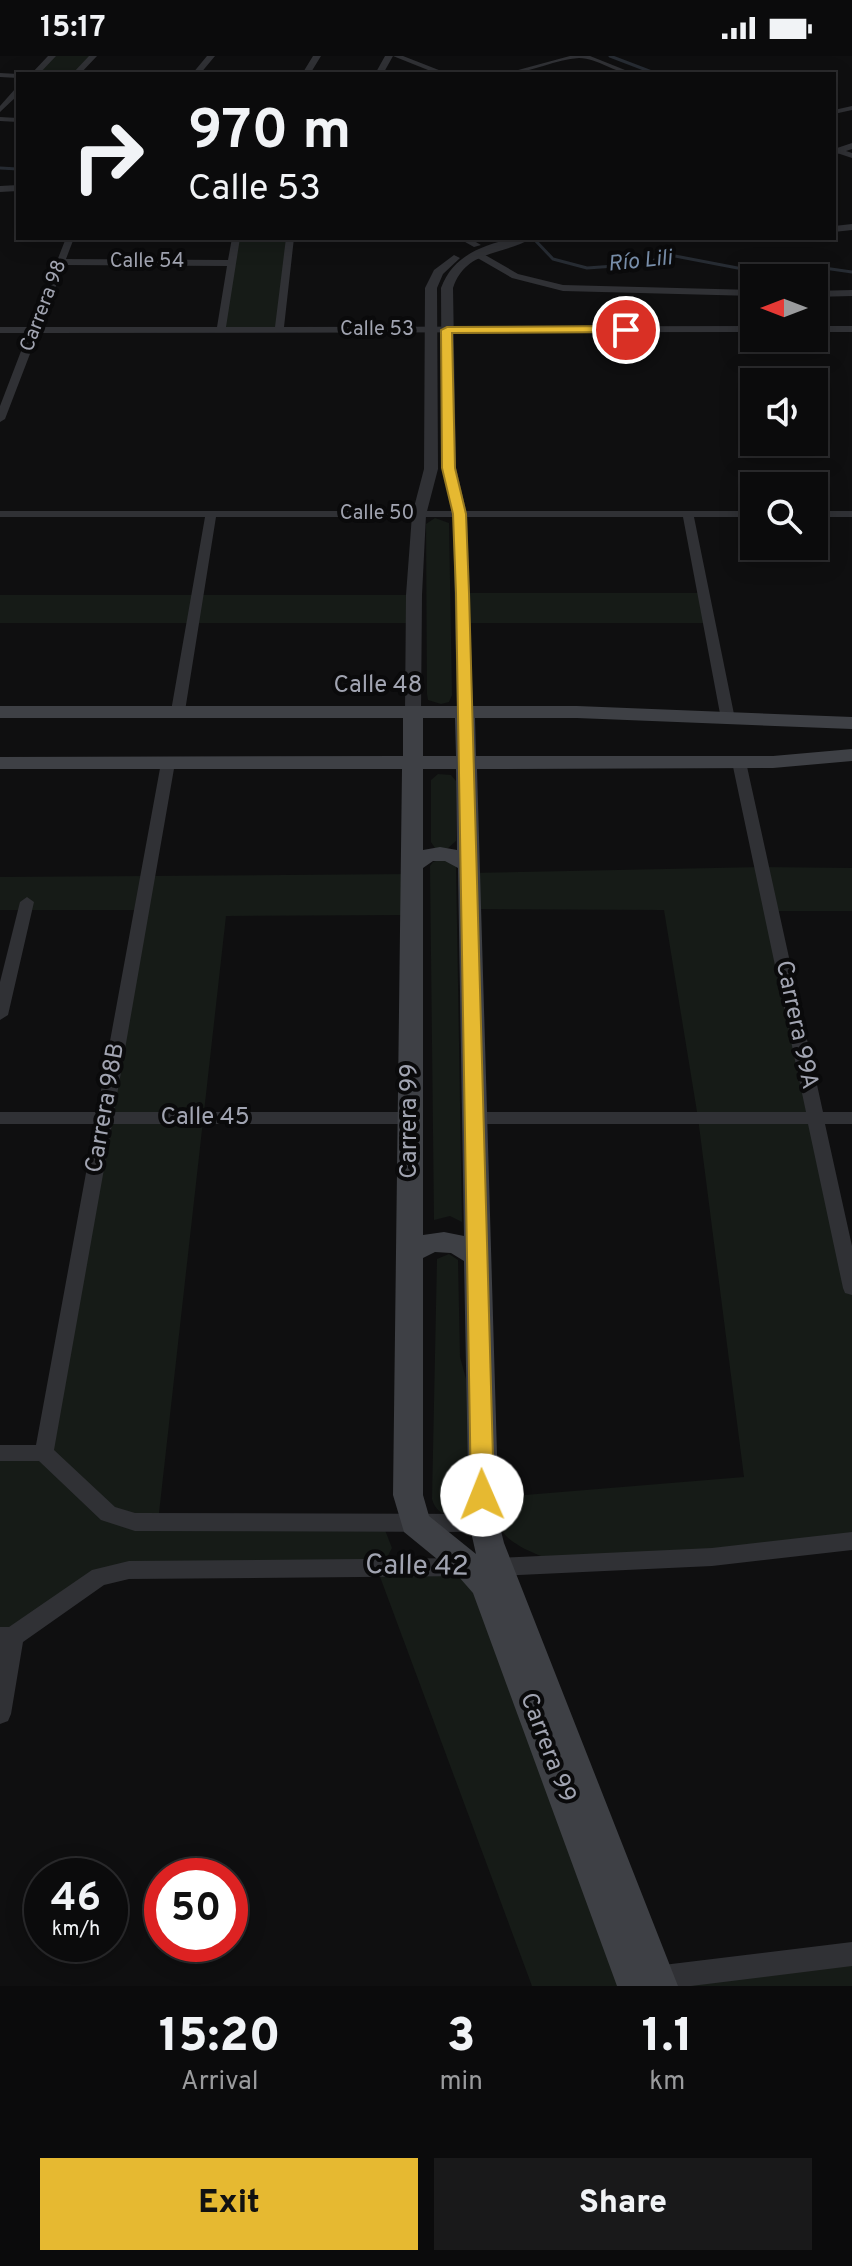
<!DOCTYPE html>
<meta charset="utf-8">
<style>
body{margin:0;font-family:Overpass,sans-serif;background:#19191a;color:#f1f3f6;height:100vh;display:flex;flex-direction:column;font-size:30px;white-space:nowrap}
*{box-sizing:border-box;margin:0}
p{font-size:26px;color:#9a9b9d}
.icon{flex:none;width:44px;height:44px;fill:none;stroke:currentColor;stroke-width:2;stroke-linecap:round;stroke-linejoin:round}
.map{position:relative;height:1930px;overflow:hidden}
.side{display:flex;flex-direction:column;background:#0b0b0c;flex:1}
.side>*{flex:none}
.hud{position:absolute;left:16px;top:16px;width:820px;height:168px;border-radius:0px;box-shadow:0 4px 20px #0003,0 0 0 2px #2b2b2d;background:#0b0b0c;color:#f1f3f6;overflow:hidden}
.needle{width:52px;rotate:270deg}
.buttons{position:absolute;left:740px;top:208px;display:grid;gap:16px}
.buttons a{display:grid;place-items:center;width:88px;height:88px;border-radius:0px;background:#0b0b0c;box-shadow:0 4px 20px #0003,0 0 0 2px #2b2b2d;font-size:40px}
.speed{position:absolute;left:24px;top:1802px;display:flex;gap:16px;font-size:40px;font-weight:700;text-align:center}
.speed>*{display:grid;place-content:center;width:104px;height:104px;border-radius:50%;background:#0b0b0c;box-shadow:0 4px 20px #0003,0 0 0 2px #2b2b2d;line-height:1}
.speed small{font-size:20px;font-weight:400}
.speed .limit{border:12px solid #d22;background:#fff;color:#111}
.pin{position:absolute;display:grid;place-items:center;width:68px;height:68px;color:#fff;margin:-34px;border:4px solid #fff;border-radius:50%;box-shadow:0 2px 8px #0007}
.me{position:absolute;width:88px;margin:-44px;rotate:359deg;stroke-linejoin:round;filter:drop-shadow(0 0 6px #0008)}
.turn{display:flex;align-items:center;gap:28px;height:168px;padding:0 40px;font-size:36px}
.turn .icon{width:104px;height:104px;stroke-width:2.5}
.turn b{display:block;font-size:56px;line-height:68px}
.eta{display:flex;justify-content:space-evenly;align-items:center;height:136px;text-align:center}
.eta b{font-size:48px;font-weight:800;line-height:56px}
.cta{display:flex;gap:16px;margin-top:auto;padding:16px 40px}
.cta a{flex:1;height:92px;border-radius:0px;background:#e6b931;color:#111;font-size:32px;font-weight:800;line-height:92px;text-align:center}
.cta a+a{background:#19191a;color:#f1f3f6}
.status{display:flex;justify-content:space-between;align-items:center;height:56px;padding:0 40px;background:#0b0b0c;direction:ltr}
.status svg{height:22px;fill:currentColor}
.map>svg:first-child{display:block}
.green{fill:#161b17}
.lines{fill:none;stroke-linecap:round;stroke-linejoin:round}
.stream{stroke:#272c33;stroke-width:3}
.minor{fill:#303135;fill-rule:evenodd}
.tertiary{fill:#303135;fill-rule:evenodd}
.secondary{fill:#3e4045;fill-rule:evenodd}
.route{fill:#e6b931;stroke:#967820;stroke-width:2}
.labels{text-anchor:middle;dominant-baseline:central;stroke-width:8;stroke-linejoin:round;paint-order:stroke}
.far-street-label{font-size:20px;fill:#a1a4b1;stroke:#0a0a0b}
.far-water-label{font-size:22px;font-style:italic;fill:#798fab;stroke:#0a0a0b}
.street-label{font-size:24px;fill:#a1a4b1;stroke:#0a0a0b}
.near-street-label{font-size:28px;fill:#a1a4b1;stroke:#0a0a0b}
</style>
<div class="status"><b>15:17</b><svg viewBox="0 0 49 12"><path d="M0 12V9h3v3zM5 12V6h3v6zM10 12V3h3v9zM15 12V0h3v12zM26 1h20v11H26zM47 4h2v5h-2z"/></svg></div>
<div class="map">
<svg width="852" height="1930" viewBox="0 0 852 1930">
<rect width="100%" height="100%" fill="#0f0f10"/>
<path class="green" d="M52,0H93L76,18H35Z
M236,182H290L279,274H221Z
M435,462L449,467L452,639L449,646L441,648L428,644L427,638L426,468Z
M462,537H703L709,567H463Z
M0,539H414V567H0Z
M438,718L451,719L456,725V785L447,793L435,792L431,786V724Z
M445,802L456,809L462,1166L450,1160L434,1164L430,810L433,806Z
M762,811L852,812V855H772L852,1232V1485L565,1509C534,1498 462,1475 525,1439L744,1421L698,1062L664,854L469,853L468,817Z
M412,818V859L226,860L158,1466L385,1474L392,1492L383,1509L470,1511L636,1930H532L376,1510L129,1514L0,1581V1397H43L141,854H0V821Z
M449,1198L458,1204L460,1301L469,1334L468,1445C460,1464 437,1463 432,1443L437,1203Z
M852,1898V1930H659Z"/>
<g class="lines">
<path class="stream" d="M610,0L657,18
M0,112L18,113
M533,182L553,203L587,212L629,209L675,200L748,214L817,211L852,216"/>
<path class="minor" d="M48,0H56L39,18H31Z
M89,0H97L80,18H72Z
M207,0H215L200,18H192Z
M313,0H321L310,18H302Z
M385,0H403L449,18H438L393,0L383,18H375Z
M570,0H590L635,18C615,18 598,2 579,2C554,3 530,18 503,18Z
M0,17L18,18H19L18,22L0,21Z
M15,33H18V39L0,56V50Z
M852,50V54L834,58V54Z
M0,61L18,62V66L0,65Z
M834,91L852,97V102L834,96Z
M18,129V135L0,136V130Z
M852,168V174L834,176V170Z
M66,182H74L66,203L228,204L232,182H240L226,271H275L286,182H294L284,271L754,270V276L38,277L5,363L0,366V350L28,277H0V271H31ZM64,209L227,210L217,271H40Z
M458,182H469L481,189L474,191Z
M474,196H480L518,218L563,229L754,234V240L563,235L512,222L474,200Z
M852,234V240L814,241V235Z
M814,270H852V276H814Z
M0,455H754V461H694L735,663L728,667L721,663L683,461H216L185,655L178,659L171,655L205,461H0Z
M814,455H852V461H814Z
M739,702L746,706L823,1056H852V1068H825L852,1190V1239L845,1237L843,1232L808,1068H474L468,1066L466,1062L468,1058L474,1056H806L732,706Z
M168,703L175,707L114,1056H411L417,1058L419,1062L417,1066L411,1068H112L54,1394L115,1451L135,1457L484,1458L491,1461L494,1467L491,1473L484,1476L135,1475L101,1464L39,1405H0V1389H36L95,1068H0V1056H97L161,707Z
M27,841L34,846L8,959L0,964V926L20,846Z
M852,1476V1494L712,1510L495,1520L488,1518L485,1511L488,1504L495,1502L712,1492Z
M468,1502L475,1504L478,1511L475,1518L468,1520L129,1523L104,1529L23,1586L11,1658L8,1665L0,1668V1571H9L92,1514L129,1505Z
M852,1886V1910L691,1930H646L643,1922L646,1913L655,1910Z"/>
<path class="tertiary" d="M852,87V93L834,99V93Z
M513,182H532C503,200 466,193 453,232L456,412L467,458L473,657L465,662L457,657L453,458L442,412L441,232C453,199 482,190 513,182Z
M454,199L460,202L443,218L437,232L438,413L426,459L422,539L421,656L413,661L405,656L406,539L412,459L424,413L425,232L434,214Z"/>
<path class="secondary" d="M0,650H577L852,661V673L577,662H475L476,700H773L852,693V705L773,712L477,713L499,1467L504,1487L678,1930H617L473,1537L459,1521L404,1476L393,1439L402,713H0V701L403,700V662H0ZM423,662H455L456,700H423ZM423,713H456L457,794L440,791L423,794ZM433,805H445L458,812L464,1180L444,1176L423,1179V812ZM435,1196L451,1197L464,1205L469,1467L476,1498L429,1460L423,1439V1202Z"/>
</g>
<path class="route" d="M626,270L631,274L629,276L452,277L455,412L466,458L469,537L494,1439L490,1446L482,1448L474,1446L471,1439L456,537L453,458L442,412L441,274L447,271Z"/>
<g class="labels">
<g class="far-street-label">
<text x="147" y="206">Calle 54</text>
<text transform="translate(44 250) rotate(-69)">Carrera 98</text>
<text x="377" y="274">Calle 53</text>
<text x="377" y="458">Calle 50</text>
</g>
<g class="far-water-label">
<text transform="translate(640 206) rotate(-6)">Río Lili</text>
</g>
<g class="street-label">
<text x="378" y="630">Calle 48</text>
<text transform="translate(796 969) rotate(78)">Carrera 99A</text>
<text transform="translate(106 1052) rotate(-80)">Carrera 98B</text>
<text x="205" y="1062">Calle 45</text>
<text transform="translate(410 1065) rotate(-90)">Carrera 99</text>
<text transform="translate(547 1692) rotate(69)">Carrera 99</text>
</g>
<g class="near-street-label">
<text transform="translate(417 1511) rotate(1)">Calle 42</text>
</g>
</g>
</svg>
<div class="buttons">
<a><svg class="needle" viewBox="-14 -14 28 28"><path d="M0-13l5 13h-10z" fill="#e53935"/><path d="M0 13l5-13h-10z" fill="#9a9b9d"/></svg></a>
<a><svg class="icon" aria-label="sound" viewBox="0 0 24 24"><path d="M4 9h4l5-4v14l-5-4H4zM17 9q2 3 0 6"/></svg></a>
<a><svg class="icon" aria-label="search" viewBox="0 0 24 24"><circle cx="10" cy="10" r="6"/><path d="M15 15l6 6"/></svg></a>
</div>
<div class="speed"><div>46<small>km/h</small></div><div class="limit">50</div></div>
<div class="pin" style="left:626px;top:274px;background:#d93025"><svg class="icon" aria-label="arrive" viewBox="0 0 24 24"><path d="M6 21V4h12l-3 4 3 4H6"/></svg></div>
<svg class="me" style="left:482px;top:1439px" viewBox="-20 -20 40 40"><circle r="19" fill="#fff"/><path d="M0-13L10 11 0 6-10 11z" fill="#e6b931"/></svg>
<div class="hud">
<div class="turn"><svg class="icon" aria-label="right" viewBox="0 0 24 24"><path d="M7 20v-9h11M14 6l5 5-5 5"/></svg><div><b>970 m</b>Calle 53</div></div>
</div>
</div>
<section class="side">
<div class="eta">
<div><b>15:20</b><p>Arrival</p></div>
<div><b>3</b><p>min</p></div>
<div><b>1.1</b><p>km</p></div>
</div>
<div class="cta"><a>Exit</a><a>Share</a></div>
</section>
